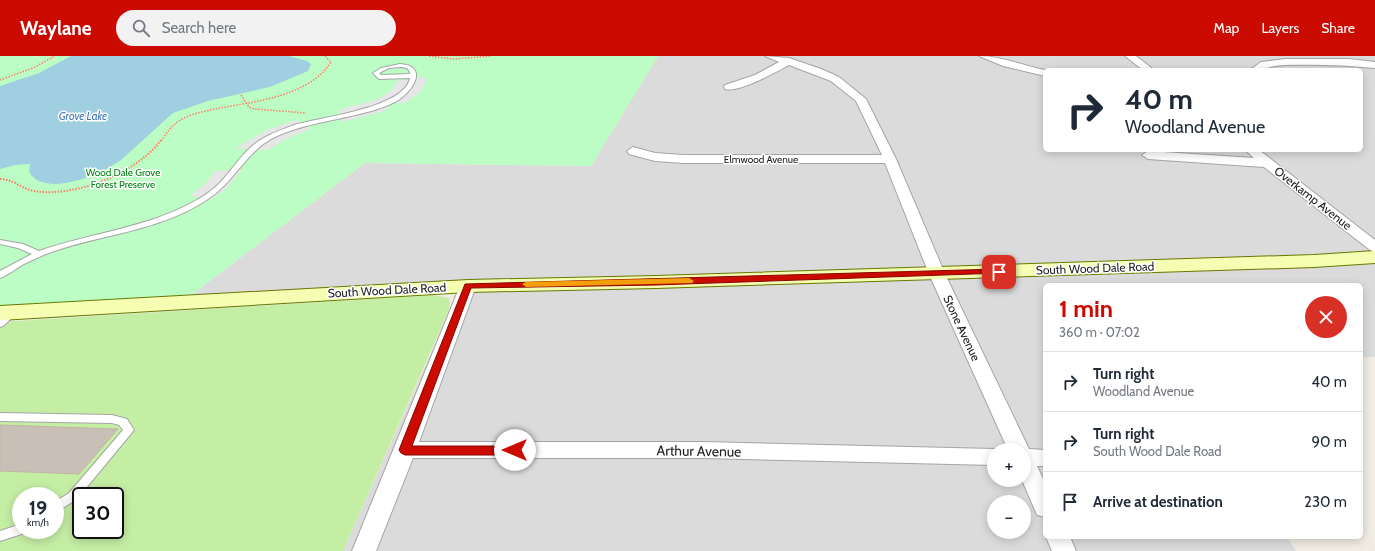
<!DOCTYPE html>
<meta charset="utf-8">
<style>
body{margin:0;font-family:Cabin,sans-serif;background:#f2f2f3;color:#1f2937;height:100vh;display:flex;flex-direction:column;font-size:15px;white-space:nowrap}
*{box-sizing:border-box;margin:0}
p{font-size:13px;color:#747a83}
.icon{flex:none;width:22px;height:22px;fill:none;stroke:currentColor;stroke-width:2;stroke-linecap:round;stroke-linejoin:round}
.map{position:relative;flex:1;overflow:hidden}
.sheet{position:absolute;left:1043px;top:227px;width:320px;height:256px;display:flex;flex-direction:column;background:#fff;border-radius:6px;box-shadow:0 2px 10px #0003}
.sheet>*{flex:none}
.top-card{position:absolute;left:1043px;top:12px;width:320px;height:84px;border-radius:6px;box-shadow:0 2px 10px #0003;background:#fff;color:#1f2937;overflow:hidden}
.fabs{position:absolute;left:987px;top:387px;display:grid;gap:8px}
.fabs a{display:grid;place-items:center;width:44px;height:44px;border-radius:50%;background:#fff;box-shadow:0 2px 10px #0003;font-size:20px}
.speed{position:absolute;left:12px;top:431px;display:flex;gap:8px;font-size:20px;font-weight:700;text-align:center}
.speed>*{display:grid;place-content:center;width:52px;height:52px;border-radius:50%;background:#fff;box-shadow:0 2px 10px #0003;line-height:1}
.speed small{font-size:10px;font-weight:400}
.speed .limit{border:2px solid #111;border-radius:6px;background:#fff;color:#111}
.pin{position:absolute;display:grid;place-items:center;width:34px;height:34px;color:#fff;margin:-17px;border-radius:8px;box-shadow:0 2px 6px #0006}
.me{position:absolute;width:44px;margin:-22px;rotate:270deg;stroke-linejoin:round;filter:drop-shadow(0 0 3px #0008)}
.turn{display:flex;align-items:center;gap:14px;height:84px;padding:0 16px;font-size:18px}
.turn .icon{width:52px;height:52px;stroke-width:2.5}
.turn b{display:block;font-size:28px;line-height:34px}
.round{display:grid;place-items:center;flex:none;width:42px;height:42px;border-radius:21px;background:#f2f2f3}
.head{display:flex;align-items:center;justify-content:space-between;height:68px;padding:0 16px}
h1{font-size:24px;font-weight:700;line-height:30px;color:#cc0b00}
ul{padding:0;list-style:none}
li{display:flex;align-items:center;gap:12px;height:60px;padding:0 16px;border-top:1px solid #e0e1e3}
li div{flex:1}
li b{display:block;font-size:15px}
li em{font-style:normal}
header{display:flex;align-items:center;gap:24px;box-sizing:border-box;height:56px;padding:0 20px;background:#cc0b00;color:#fff}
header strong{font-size:19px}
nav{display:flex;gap:22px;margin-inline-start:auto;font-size:14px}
.search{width:280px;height:36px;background:#f2f2f3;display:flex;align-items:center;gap:10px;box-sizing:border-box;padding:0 14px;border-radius:22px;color:#747a83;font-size:15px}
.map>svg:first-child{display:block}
.residential{fill:#dcdbdb;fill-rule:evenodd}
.grass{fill:#c5eea5;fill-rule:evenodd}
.park{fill:#bcfdc5}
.parking{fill:#e6e6e6}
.water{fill:#a0cfe1}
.building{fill:#c8bfb6;stroke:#c3b3a4}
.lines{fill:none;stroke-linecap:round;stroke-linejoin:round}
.service-casing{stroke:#a5a5a5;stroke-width:2}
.minor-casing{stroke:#a5a5a5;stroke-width:2}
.secondary-casing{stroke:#667a00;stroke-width:2}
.path-far1{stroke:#ff7d65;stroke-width:1.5;stroke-dasharray:1.5 1.5;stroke-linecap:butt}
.path{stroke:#ff7d65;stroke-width:2;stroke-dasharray:1.5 1.5;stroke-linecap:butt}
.service{fill:#fff;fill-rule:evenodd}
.minor{fill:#fff;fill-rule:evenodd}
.secondary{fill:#f6feb3;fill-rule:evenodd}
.route{fill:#cc0b00;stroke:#850700}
.slow{fill:#f59e0b}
.labels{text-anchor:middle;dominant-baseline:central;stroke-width:3;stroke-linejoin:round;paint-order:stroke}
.far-street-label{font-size:10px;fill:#1e1e1e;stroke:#fff}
.far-park-label{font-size:10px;fill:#038515;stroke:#fff}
.far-water-label{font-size:11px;font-style:italic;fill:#4376b5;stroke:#fff}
.street-label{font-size:12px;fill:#1e1e1e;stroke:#fff}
.near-street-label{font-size:14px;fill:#1e1e1e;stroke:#fff}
</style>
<header>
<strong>Waylane</strong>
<div class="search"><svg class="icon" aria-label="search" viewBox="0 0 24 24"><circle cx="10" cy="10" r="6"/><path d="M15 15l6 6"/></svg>Search here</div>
<nav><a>Map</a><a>Layers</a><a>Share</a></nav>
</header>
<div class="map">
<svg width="1375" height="495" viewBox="0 0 1375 495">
<rect width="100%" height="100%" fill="#f0ece3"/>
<path class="residential" d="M658,0H1375V301H1361V229H1045V481H1287L1296,495H343L463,225L190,240L365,107L591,110ZM1045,14H1361V94H1045ZM994,394H1024V424H994ZM994,446H1024V476H994Z"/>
<path class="grass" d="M433,239L449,242L450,247L448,256L343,495H0V266ZM21,440H55V474H21ZM81,440H115V474H81Z"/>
<path class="park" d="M0,0H658L591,110L365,107L190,240L0,253Z"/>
<path class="parking" d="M426,21V26L419,37L405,47H391L387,50L390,52L381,56L342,66L338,54L379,43L392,34L397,25Z
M296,64L311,73L286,83L268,94L235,92L267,74Z
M242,113L229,130L212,143L190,140L206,127L215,115Z"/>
<path class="water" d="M71,0H289L307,5L311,8L308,15L270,31L208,45L173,57L121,104C102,118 45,143 29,116L30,108L15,109L0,113V30L39,17Z"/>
<path class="building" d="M0,369L118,373L79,418L0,415Z"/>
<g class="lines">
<g class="service-casing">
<path id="service" d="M400,8C430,10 412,37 395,46C358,64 310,63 271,83C245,98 233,127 208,143C160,176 99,178 46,198C38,201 31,205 24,208C16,212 9,219 0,222V215L32,198L18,192L0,188V184L23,188L39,195C90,177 147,172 195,145C206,139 217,131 225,121C233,112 240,101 249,93C261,81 278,75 294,69C321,61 405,52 410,22L379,23L373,17L381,12ZM400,11C405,11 410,12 410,18L381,19L379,17L389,12Z
M12,254L17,257L15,259L3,270L0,271V263L9,255Z
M0,357L112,359L127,363L134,374L77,443L55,457V446L69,437L123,374L119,369L112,367L0,365Z
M21,468V474H27L25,477L0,485V475Z"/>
</g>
<g class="minor-casing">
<path id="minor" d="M765,0L789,2L821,13L839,21L866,43L896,103L945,218L1029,393L1045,394V410H1037L1045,427V461L1037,459L1022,424H1024V394H1008L929,218L885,107H683L655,105L629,98L627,95L633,91L655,97L683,99H882L856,45L831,25L789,9C776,16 739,37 725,33L724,31L725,29L755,19L779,6Z
M979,0C1001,0 1023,10 1045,14V20L1003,10Z
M1125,0H1136L1154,14H1143Z
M1285,3H1349L1375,6V12C1345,9 1316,8 1286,9C1273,9 1263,14 1250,14L1261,6Z
M1245,94H1259L1375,184V196L1370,194L1264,111L1148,103L1142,99L1148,95L1254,102Z
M468,225L474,227L476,230L419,386H703L994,393L998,394H994V409L703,402H413L376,495H352L460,230L462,227Z
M1046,481H1070L1076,495H1052Z"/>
</g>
<g class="secondary-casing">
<path id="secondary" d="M1375,195V207L1314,211L656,232L468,236L0,264V250L468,224L656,220L1314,199Z"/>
</g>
<path class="path-far1" d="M429,0L454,3L491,0
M0,24L33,12L55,0
M241,39L249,51L254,53L306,57
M161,85C166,78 171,70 179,65C191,57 207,55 220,52C258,45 309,40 331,6L325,0"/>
<path class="path" d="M0,123C13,123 22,133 34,135C75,142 137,117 161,84"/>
<use href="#service" class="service"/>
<use href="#minor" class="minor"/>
<use href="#secondary" class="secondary"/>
</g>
<path class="route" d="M999,213L1003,216L1002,217L656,229L471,232L412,390H515L519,391L521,394L519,397L515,399H405L401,397L399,394L465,228Z"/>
<path class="slow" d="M689,222L694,225L692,227L526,231L522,228L526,226Z"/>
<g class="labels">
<g class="far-street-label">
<text x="761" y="103">Elmwood Avenue</text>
</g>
<g class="far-park-label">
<text x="123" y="116">Wood Dale Grove<tspan x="123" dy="12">Forest Preserve</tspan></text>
</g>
<g class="far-water-label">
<text x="83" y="60">Grove Lake</text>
</g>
<g class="street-label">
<text transform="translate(1313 142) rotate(38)">Overkamp Avenue</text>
<text transform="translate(1095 212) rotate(-2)">South Wood Dale Road</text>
<text transform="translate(387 234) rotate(-3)">South Wood Dale Road</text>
<text transform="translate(962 272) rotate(65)">Stone Avenue</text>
</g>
<g class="near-street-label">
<text transform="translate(699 395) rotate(1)">Arthur Avenue</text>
</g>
</g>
</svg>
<div class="fabs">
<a>+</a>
<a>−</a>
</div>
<div class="speed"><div>19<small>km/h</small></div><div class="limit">30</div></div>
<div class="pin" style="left:999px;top:216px;background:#d93025"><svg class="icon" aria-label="arrive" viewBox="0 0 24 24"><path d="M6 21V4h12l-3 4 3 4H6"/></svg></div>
<svg class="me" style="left:515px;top:394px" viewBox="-20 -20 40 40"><circle r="19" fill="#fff"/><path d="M0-13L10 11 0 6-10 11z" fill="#cc0b00"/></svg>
<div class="top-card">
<div class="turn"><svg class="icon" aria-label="right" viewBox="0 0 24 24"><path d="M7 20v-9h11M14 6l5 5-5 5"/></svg><div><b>40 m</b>Woodland Avenue</div></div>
</div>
<section class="sheet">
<div class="head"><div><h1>1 min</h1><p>360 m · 07:02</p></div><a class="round" style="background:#d93025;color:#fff"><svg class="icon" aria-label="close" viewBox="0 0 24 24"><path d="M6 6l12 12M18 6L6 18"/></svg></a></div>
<ul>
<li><svg class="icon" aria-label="right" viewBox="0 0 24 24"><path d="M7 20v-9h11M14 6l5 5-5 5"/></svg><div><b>Turn right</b><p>Woodland Avenue</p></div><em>40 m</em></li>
<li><svg class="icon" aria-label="right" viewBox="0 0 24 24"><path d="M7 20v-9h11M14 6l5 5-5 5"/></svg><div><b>Turn right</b><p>South Wood Dale Road</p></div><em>90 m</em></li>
<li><svg class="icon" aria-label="arrive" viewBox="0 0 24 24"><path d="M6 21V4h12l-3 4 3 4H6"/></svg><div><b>Arrive at destination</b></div><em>230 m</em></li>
</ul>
</section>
</div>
